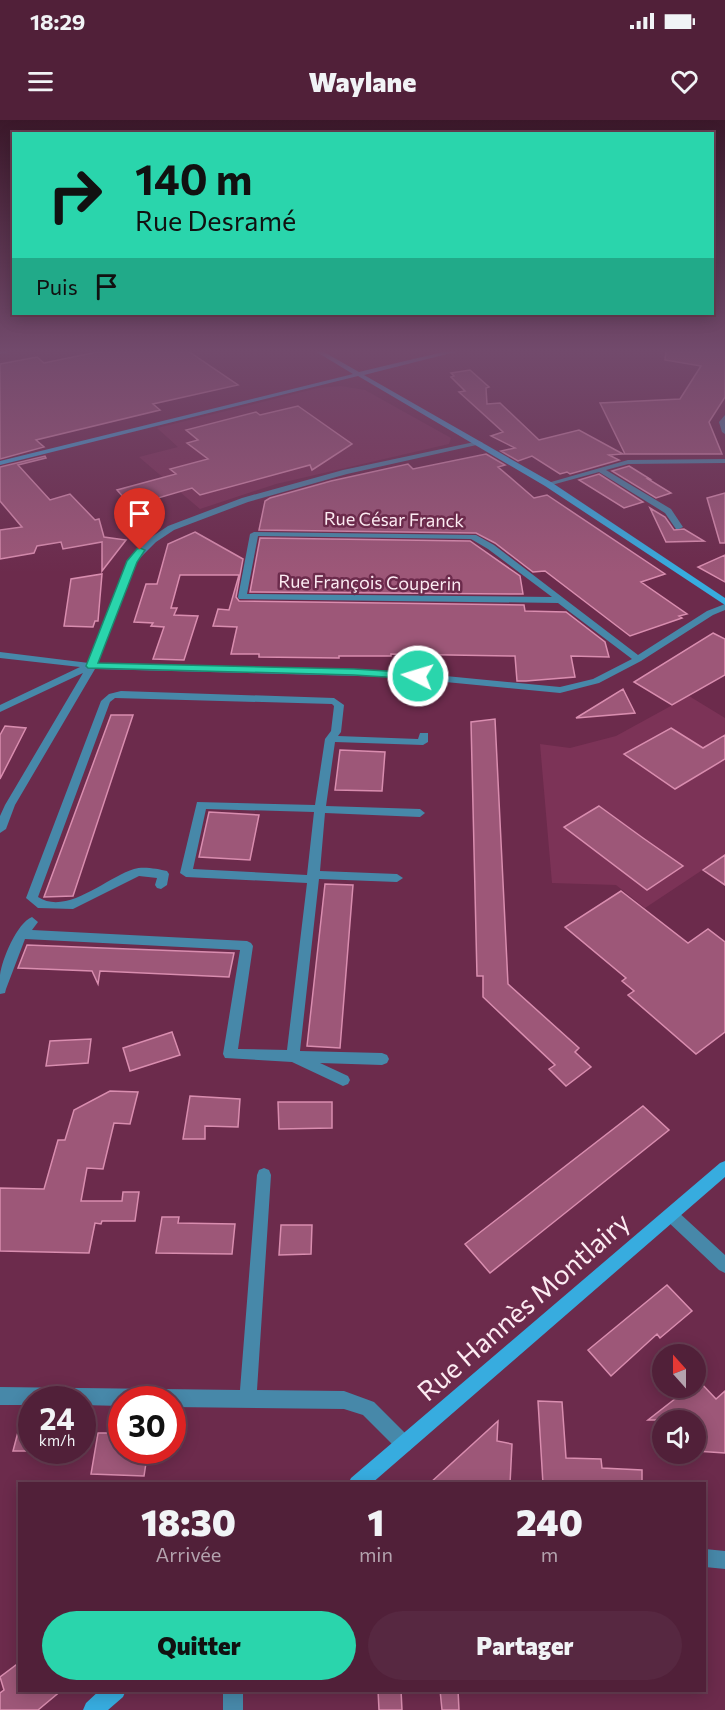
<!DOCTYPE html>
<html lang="fr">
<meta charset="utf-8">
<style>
body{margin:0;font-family:Commissioner,sans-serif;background:#572841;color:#f1f3f6;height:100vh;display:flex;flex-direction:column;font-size:22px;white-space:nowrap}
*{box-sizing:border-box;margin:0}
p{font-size:20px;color:#b4a3ae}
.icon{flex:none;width:33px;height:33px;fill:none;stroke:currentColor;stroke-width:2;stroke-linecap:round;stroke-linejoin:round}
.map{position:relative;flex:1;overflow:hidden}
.details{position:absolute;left:18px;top:1362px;width:688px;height:210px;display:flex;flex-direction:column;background:#512039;border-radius:0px;box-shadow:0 3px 15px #0003,0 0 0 2px #673e53}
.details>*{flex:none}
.hud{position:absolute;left:12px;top:12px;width:702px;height:183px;border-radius:0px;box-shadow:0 3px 15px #0003,0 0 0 2px #673e53;background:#2ad5ac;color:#111;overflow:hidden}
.needle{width:39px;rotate:339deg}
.controls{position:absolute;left:652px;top:1224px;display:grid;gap:12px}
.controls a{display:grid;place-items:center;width:54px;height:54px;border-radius:50%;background:#512039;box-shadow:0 3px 15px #0003,0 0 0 2px #673e53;font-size:30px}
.speed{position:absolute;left:18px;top:1266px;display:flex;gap:12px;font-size:30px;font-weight:700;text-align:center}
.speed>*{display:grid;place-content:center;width:78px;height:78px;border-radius:50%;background:#512039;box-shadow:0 3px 15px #0003,0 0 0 2px #673e53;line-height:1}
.speed small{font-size:15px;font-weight:400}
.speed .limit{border:9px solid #d22;background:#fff;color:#111}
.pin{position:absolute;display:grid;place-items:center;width:51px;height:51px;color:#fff;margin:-62px -26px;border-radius:50% 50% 50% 0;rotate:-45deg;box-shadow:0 0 6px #0007}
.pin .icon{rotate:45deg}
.me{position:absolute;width:66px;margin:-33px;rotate:275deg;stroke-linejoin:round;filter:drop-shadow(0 0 4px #0008)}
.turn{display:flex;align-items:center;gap:21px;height:126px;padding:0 24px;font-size:27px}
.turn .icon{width:78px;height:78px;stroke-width:2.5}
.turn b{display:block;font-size:42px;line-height:51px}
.then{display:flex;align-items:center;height:57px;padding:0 24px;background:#0003;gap:12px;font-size:22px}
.eta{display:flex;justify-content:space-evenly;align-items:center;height:102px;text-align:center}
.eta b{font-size:36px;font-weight:800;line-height:42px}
.action{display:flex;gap:12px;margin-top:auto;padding:12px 24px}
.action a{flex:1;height:69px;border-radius:36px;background:#2ad5ac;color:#111;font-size:24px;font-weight:800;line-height:69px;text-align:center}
.action a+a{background:#572841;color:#f1f3f6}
.status{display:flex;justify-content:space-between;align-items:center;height:42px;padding:0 30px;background:#512039;direction:ltr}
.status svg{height:16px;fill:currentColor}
header{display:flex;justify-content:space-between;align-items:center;height:78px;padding:0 24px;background:#512039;font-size:27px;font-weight:800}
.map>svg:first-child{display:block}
.built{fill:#7c3357}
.building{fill:#9d5778;stroke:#d98daf;stroke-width:1.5}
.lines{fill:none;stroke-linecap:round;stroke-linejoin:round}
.street{fill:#4788a9;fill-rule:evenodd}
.secondary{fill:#37acdf;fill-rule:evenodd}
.route{fill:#2ad5ac;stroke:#1b8a70;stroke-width:1.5}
.labels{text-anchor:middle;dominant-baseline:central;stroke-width:5;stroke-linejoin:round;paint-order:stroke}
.far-street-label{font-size:18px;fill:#fcebf2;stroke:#6c2b4c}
.near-street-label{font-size:27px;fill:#fcebf2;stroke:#6c2b4c}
</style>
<div class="status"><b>18:29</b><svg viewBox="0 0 49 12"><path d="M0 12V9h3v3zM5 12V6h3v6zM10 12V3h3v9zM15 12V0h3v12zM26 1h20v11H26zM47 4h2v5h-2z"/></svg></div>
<header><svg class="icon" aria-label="menu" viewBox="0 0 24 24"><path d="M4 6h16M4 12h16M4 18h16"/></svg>Waylane<svg class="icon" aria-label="heart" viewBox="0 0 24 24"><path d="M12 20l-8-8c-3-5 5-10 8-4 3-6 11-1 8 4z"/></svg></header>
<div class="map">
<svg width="725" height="1590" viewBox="0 0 725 1590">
<rect width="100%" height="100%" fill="#6c2b4c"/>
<path class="built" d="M341,266L365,270L451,318L449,324L276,364L200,389L139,337L178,327L157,308L318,268Z
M689,576L725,598V735L645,788L616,765L552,763L540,624L570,628L616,616Z"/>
<path class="building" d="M102,231H188L238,265L153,284L160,290L36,320L44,327L0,339V244L37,237L44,243Z
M666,231H725V277L709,302L722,334H625L600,283L680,279L701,246L665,240Z
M470,250L489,267L486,268L487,284L500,283L539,320L579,310L623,334L609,335L619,340L570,354L567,352L560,354L532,336L518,341L501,331L515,328L491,316L503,312L459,272L465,271L451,257L454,256L451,253Z
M298,286L352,324L312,350L310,345L200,375L192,368L131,386L117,370L176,354L170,349L208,339L187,323L198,320L186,310L256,292L260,295Z
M486,334L505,345L498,347L534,378L547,375L665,454L641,462L687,494L679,496L682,498L630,516L545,451L533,452L495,423L476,413L259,410L265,381L270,378L331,361L408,344L413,349Z
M45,336L46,338L18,345L50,380L70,374L95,400L99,399L104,417L126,420L102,451V422L63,429L61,422L37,426L34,433L0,439V410L22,407L0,381V347Z
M629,346L650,359H648L671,373L656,378L612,351Z
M599,354L643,382L624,388L579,360Z
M725,373V423H720L707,378Z
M650,388L665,397L674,410L684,409L704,421L666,422Z
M195,412L243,439L236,477L239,481L524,485L525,491L566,492L605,522L609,537L571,536L575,557L526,561H517L515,536L391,534V536H339V538L259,537V534H231L237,507L213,506L218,489L229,490L239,455H180L171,488H177L174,495L198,496L184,540L153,539L164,507L151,506L153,503L134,502L146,464H157L168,424Z
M260,418L470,421L520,456L523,474L250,472Z
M725,435V462L698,447Z
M102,454L98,501H95L93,507L64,506L71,459Z
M713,513L725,519V555L672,585L634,562Z
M623,569L635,593L576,598Z
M111,595H133L73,776L44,777Z
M495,599L508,864L579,928L575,932L591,947L566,966L549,949L555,945L483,877V856H477L471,602Z
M5,606L26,608L0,659V615Z
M671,608L703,628L725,615V639L675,669L624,634Z
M340,630L385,632L382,671L335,670Z
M599,686L643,718L683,746L647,770L564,707Z
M209,692L259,695L250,740L199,737Z
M725,735V765L703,750Z
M325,764L353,765L340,928L307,926Z
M621,771L688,823L708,809L725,822V912L696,934L628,875L634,871L622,861L626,858L565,807Z
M27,825L103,828L234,833L229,857L100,851L98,864L92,851L18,848Z
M172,912L180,935L130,951L123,928Z
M91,919L88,943L46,946L50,921Z
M110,971L138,972L130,1004L114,1003L103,1049L87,1048L81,1081H122L123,1072H139L135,1101H102L101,1104L95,1103L89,1133L0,1131V1068L44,1069L58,1020H65L74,990Z
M190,976L240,979L238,1007L205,1006V1019H183Z
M278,982H332V1008L279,1009Z
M643,986L669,1010L490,1153L465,1124Z
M162,1097H179L178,1103L235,1104L232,1134L156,1133Z
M281,1105H312L311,1134L279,1135Z
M667,1165L692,1191L660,1218L657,1214L611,1256L588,1230Z
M698,1260L716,1279L725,1271V1333L696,1331V1300H648L689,1268H696Z
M538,1281L562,1282L566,1338L601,1339L602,1348L642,1350V1364H543Z
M498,1301L497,1321L512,1324L510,1364H429Z
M18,1312H32V1331H13Z
M98,1313H122V1330H148L144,1356L91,1354Z
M20,1542V1570H62L38,1590H0V1573L4,1570L0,1557Z
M378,1570H401L402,1590H379Z
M440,1570H458L459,1590H442Z"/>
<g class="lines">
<path class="street" d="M0,231H13L0,234Z
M725,295V314L722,312L719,302Z
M479,321L483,323L481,324L347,354L248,382L174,410L156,422L136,442L98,543L394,551L560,567L593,559L632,539L558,483L239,479L238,477L250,414L254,412L476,415L494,425L638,535L707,491L725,484V490L713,495L641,541L599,563L560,573L394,557L95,549L15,685L6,709L0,713V696L5,685L83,553L0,592V585L80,547L0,538V532L89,543L128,441L150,418L168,406L242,378L343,350ZM258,416L471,419L488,429L552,477L247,474Z
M725,339V343L628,344L606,350L671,389L683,407L679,409H676L665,393L599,352L548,366L544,364L628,340Z
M121,571L334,578L344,585L341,612L338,616L418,619L420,613H428V622L423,625L335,622L326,686L420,689L425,693L420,697L325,693L320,751L397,754L403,758L397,762L319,759L300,931L382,933L387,935L389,939L387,943L382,945L320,943L348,956L350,960L348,964L343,966L292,942L225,938L223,934L240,830L25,819L6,869L5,873L0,874C0,868 0,861 0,855C2,839 17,803 32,797L38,802L32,810L247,821L251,823L253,826L238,929L287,930L307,763L186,757L180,753L197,682L315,685L325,619L331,611L334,586L332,584L115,578L110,582L38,777C67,796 107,757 134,749C143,746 158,749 167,751L169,754L167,765L161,769L157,768L155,765L157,758L139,756L73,789L38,788L26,778L101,581L109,574ZM206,689L314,692L307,755L193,749Z
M264,1048L269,1050L271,1055L257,1270L344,1271L374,1282L410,1318L413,1324L410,1330L404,1333L398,1330L363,1295L344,1289L172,1287V1280H122V1286L82,1285V1280H32V1285H0V1267L240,1270L257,1055L259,1050Z
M671,1088L676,1090L725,1135V1153L719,1150L666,1100L663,1095L666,1090Z
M705,1429L725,1431V1449L705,1447Z
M223,1570H243V1590H223Z"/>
<path class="secondary" d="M315,231H322L359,252L447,231H456L455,232L364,255L551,362L725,478V485L545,366L358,256L0,345V341L353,254Z
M725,1041V1057L371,1364H348L351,1358L720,1043Z
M100,1570H126L123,1577L108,1590H83L86,1583Z"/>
</g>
<linearGradient id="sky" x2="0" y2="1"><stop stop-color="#3b182a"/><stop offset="0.51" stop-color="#724a6c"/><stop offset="1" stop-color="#724a6c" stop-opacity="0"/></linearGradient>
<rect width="725" height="453" fill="url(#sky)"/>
<path class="route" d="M140,428L145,430L137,442L98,543L354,549L418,553L423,556L418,559L354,555L88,548L86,546L127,441L137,429Z"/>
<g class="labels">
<g class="far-street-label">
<text transform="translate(394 399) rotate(1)">Rue César Franck</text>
<text transform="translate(370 462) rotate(1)">Rue François Couperin</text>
</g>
<g class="near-street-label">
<text transform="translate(523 1186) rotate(-41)">Rue Hannès Montlairy</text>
</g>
</g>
</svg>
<div class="controls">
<a><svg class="needle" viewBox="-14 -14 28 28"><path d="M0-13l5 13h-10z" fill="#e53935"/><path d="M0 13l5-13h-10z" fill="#b4a3ae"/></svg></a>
<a><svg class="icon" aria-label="sound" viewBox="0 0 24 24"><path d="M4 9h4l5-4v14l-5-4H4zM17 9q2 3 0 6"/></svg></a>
</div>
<div class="speed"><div>24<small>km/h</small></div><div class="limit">30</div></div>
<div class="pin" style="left:140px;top:430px;background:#d93025"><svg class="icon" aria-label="arrive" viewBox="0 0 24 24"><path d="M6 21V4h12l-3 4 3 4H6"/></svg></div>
<svg class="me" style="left:418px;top:556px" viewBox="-20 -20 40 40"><circle r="17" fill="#2ad5ac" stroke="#fff" stroke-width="3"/><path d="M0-11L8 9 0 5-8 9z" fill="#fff"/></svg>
<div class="hud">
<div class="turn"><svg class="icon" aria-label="right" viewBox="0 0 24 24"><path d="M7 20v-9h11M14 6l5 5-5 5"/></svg><div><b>140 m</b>Rue Desramé</div></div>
<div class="then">Puis<svg class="icon" aria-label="arrive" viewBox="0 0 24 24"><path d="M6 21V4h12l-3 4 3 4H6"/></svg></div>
</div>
<section class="details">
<div class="eta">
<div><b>18:30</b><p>Arrivée</p></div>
<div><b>1</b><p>min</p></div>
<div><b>240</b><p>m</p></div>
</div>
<div class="action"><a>Quitter</a><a>Partager</a></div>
</section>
</div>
